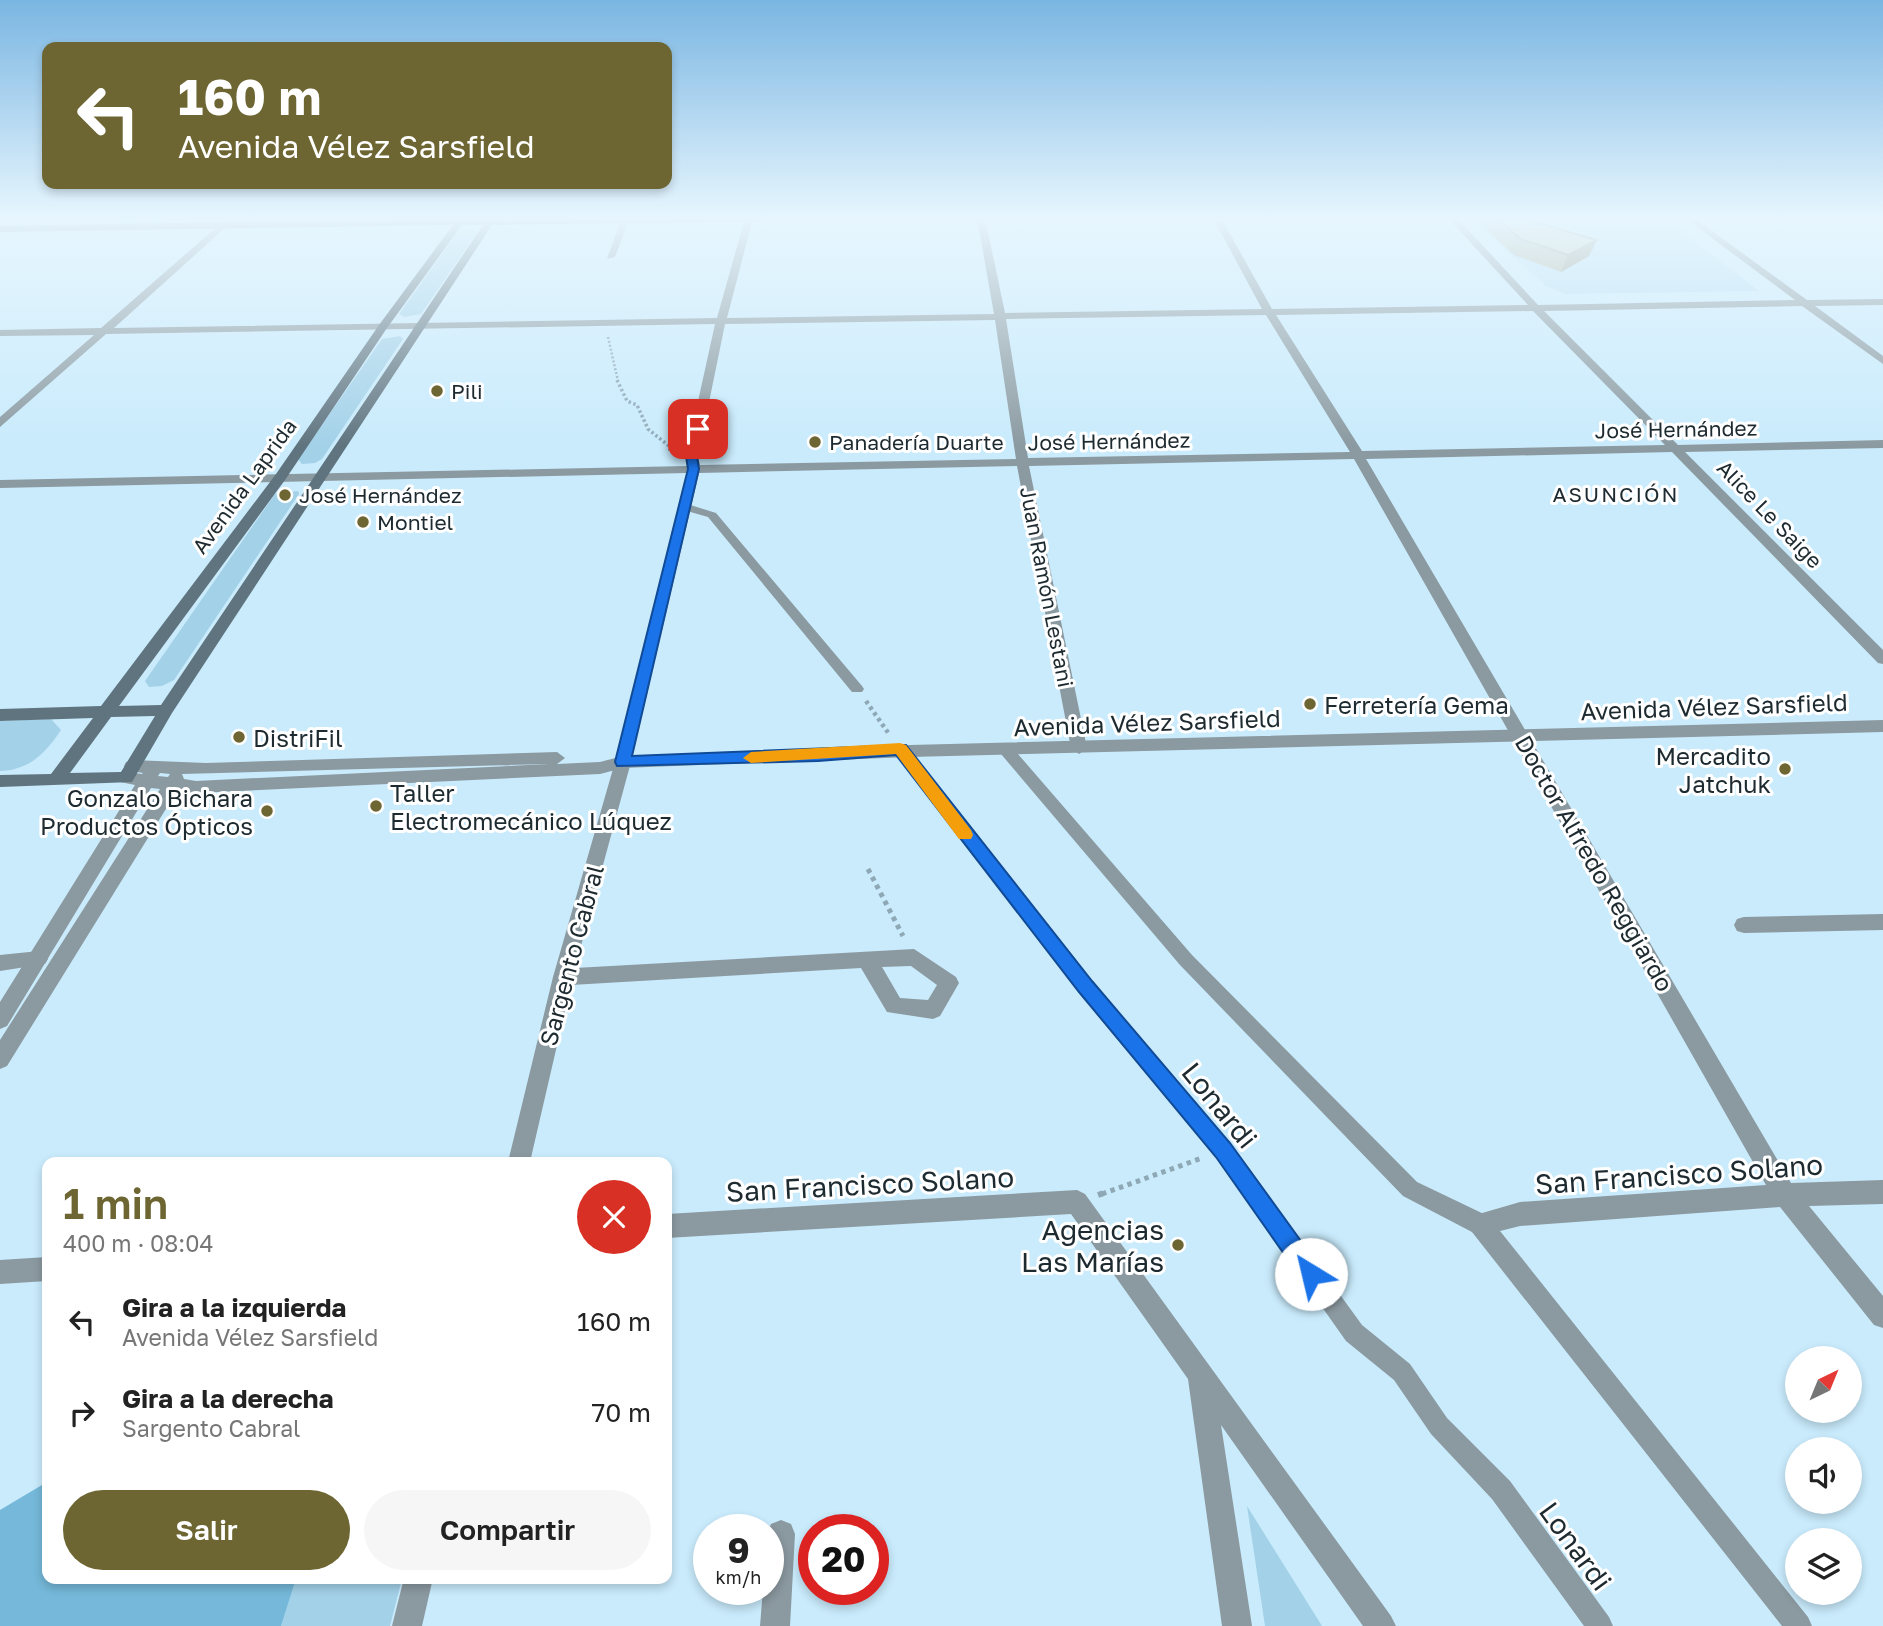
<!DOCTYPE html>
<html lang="es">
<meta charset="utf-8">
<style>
body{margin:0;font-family:"Golos Text",sans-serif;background:#f6f6f6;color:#222;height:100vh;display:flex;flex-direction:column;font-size:26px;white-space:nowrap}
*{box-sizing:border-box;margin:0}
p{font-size:23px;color:#767676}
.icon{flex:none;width:38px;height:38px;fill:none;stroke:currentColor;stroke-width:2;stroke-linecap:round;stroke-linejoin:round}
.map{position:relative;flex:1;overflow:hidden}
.drawer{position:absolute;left:42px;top:1157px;width:630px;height:427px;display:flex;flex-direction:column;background:#fff;border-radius:14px;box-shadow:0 4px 10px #0003}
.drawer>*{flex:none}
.hud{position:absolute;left:42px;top:42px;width:630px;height:147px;border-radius:14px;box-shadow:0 4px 10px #0003;background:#6d6632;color:#fff;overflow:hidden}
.needle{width:46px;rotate:43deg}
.tools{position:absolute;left:1785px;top:1346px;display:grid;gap:14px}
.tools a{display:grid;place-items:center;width:77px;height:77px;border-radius:50%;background:#fff;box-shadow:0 4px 10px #0003;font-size:35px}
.speed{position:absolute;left:693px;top:1514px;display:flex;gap:14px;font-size:35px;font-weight:700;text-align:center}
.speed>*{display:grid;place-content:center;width:91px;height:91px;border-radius:50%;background:#fff;box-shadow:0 4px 10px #0003;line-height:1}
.speed small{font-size:18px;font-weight:400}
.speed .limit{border:10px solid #d22;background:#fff;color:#111}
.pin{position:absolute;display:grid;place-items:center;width:60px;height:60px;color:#fff;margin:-30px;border-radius:14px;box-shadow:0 4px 10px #0006}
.me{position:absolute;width:77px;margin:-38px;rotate:324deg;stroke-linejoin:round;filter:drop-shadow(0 0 5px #0008)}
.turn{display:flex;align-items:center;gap:24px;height:147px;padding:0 21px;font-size:32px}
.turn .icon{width:91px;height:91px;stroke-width:2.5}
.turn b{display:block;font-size:49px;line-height:60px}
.round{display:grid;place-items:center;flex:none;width:74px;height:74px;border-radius:37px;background:#f6f6f6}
.overview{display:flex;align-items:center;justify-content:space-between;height:119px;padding:0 21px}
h1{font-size:42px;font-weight:600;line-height:52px;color:#6d6632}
.action{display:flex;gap:14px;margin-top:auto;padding:14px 21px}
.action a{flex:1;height:80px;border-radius:42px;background:#6d6632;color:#fff;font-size:28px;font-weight:600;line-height:80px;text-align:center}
.action a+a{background:#f6f6f6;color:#222}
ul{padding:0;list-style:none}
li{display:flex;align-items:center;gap:21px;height:91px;padding:0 21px}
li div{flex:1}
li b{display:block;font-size:26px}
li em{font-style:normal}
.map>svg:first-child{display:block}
.built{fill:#b6def3}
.green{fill:#a3d1e8}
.water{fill:#75b8d9}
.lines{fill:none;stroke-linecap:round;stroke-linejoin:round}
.path-far4{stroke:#8ea8b6;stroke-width:2.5;stroke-dasharray:2 2;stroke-linecap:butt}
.path-far3{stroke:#8ea8b6;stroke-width:3.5;stroke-dasharray:2.5 2.5;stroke-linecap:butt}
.path-far2{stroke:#8ea8b6;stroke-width:4.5;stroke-dasharray:3.5 3.5;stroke-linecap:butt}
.path-far1{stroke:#8ea8b6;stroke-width:5;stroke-dasharray:4.5 4.5;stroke-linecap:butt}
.path{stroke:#8ea8b6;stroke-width:6;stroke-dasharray:5 5;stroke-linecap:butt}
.service{fill:#8b99a0;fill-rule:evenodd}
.minor{fill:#8b99a0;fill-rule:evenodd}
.tertiary{fill:#8b99a0;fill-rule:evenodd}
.secondary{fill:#60747f;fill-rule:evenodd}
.wall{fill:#ada98f}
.shaded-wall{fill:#8d8a74}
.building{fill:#c9c5a6;stroke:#8d8a74;stroke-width:2}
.route{fill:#1a73e8;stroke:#114b97;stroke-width:2}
.slow{fill:#f59e0b}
.poi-dot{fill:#6d6632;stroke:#fff;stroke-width:2.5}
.labels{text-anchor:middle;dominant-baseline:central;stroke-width:6;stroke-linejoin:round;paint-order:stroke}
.far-poi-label{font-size:21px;fill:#1d2a30;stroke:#fff;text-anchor:start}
.far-street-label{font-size:21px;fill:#1d2a30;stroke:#fff}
.far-neighbourhood-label{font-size:21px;letter-spacing:2px;fill:#1d2a30;stroke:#fff}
.poi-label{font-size:24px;fill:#1d2a30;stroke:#fff;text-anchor:start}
.street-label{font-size:24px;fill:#1d2a30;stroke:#fff}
.near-street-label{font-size:28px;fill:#1d2a30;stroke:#fff}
.near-poi-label{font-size:28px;fill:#1d2a30;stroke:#fff;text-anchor:end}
</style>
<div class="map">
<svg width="1883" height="1626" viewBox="0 0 1883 1626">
<rect width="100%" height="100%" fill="#c9ebfc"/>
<path class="built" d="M1469,218H1663L1759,291L1565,294L1546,286Z"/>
<path class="green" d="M209,221L200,224L4,227L10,223Z
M467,229L478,231L421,314L404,317L399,314L458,232Z
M400,336L403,339L322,459L315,463L302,464L298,459L382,339Z
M298,491L299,494L174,680L162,686L149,687L145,681L275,494Z
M51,719L61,730C45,754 29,770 0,771V721Z
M1247,1506L1322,1626H1265Z
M296,1579H402L390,1626H281Z"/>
<path class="water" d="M47,1482V1578L296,1579L281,1626H0V1510Z"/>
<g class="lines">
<path class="path-far4" d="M608,337L618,381"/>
<path class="path-far3" d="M617,380L627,401L637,405L648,429L669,446L670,451L676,452"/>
<path class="path-far2" d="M866,701L889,734"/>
<path class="path-far1" d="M868,869L903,936
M1102,1194L1202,1158"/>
<path class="path" d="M1098,1195L1107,1192"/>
<path class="service" d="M684,503L716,513L862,686L864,689L862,692H852L708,517L680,509L678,507Z
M900,744L905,745L1109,1003L1230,1143L1362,1325L1410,1364L1447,1418L1510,1481L1609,1617L1613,1626H1584L1492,1499L1431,1434L1394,1380L1346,1341L1216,1157L1097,1015L895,753L893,749L895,745Z
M1006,745L1011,746L1192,955L1417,1182L1488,1216L1808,1617L1812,1626H1782L1472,1232L1403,1196L1180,965L1001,754L999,750L1001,746Z
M39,951L45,954L48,959L45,964L0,971V955Z"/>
<path class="minor" d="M227,218H236L114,328L717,318L745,218H753L727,318L994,314L977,218H985L1005,313L1262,309L1213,218H1221L1272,309L1528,305L1448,218H1457L1538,305L1795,300L1685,218H1694L1807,300L1883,299V305L1815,306L1883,356V364L1802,306L1544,311L1678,445L1883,440V448L1685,452L1883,650V664L1878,663L1672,452L1366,459L1791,1183L1883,1180V1204L1809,1206L1883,1296V1328L1874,1325L1780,1207L1520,1226L1480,1236L1472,1232L1468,1224L1472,1216L1520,1202L1766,1185L1354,459L1029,466L1087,748L1079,754L1071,748L1017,466L699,473L631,762L575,968L914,949L956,977L959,983L940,1016L933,1019L887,1012L861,968L571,985L530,1162H508L553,977L615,762L687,473L0,488V480L687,466L686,456L715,324L106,334L0,427V417L94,335L0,336V330L101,328ZM1533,311L1665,445L1362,451L1276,315ZM1266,315L1350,452L1028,458L1006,319ZM995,320L1016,459L700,465L698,456L725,324ZM911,966L937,985L928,1000L900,998L882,967Z
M622,218L629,220L615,257L607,259Z
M1883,914V930L1744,933L1737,931L1734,925L1737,919L1744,917Z
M1077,1190L1085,1194L1391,1616L1396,1626H1363L1221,1425L1252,1626H1222L1188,1379L1071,1214L667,1238V1214Z
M47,1257V1281L0,1284V1260Z
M781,1520L791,1524L795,1534L790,1626H760L763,1589H768V1531L771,1524Z
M404,1578H433L422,1626H392Z"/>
<path class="tertiary" d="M1883,720V732L910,757L623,768L600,774L196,793L177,791L7,1066L0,1069V1040L160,789L151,788L7,1026L0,1029V1002L135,785L120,782L118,778L126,772L142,774L143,773L126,770L124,766L126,762L132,760L206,763L557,752L565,758L557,764L600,762L623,756L910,745ZM549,764L196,781L184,779L182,774ZM160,773L170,774L168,777L158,776Z"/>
<path class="secondary" d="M459,218H777L773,221L492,225L172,713L132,782L0,787V775L51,774L93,718L0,721V709L101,706L276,474L379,325L453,225L0,232V226ZM462,225H483L161,705L119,706L285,480L387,328ZM155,716L121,772L70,773L111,717Z"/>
</g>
<path class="wall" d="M1483,218H1520L1589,256L1561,272L1514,255L1481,224Z"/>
<path class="shaded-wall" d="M1597,240L1589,256L1561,272L1568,255Z"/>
<path class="building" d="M1497,218H1520L1597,240L1568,255L1521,239Z"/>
<linearGradient id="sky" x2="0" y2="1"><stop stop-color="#7ab6e2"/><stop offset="0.49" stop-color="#e7f6fe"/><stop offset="1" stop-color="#e7f6fe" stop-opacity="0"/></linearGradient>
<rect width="1883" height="446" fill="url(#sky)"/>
<path class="route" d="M698,426L703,429L697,456L699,469L632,756L906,745L1092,981L1230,1143L1319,1266L1322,1274L1319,1281L1311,1285L1303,1281L1216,1157L1079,992L896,755L818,761L617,766L615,762L688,469L686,456L692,429Z"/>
<path class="slow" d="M900,743L906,745L971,830L973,835L971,839H959L896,754L751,763L743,758L751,752Z"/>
<g class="poi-dot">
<circle cx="437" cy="391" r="7"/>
<circle cx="815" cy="442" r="7"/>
<circle cx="285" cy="495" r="7"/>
<circle cx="363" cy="522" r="7"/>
<circle cx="1310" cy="704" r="7"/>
<circle cx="239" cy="737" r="7"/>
<circle cx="1785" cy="769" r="7"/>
<circle cx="376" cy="806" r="7"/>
<circle cx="267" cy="811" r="7"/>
<circle cx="1178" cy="1245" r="7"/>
</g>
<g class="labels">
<g class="far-poi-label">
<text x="451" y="391">Pili</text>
<text x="829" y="442">Panadería Duarte</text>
<text x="299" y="495">José Hernández</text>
<text x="377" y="522">Montiel</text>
</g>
<g class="far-street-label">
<text transform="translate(1676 429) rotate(-1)">José Hernández</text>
<text transform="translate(1109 441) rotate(-1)">José Hernández</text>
<text transform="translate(244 486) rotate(-54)">Avenida Laprida</text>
<text transform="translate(1770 514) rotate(46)">Alice Le Saige</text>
<text transform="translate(1047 587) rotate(79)">Juan Ramón Lestani</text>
</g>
<g class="far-neighbourhood-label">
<text x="1616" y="494">ASUNCIÓN</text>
</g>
<g class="poi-label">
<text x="1324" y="704">Ferretería Gema</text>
<text x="253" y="737">DistriFil</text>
<text x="1771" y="755" text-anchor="end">Mercadito<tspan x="1771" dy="28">Jatchuk</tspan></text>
<text x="390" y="792">Taller<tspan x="390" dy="28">Electromecánico Lúquez</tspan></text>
<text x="253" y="797" text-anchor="end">Gonzalo Bichara<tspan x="253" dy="28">Productos Ópticos</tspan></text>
</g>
<g class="street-label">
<text transform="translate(1714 706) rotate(-2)">Avenida Vélez Sarsfield</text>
<text transform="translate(1147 722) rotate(-2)">Avenida Vélez Sarsfield</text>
<text transform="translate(1595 863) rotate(60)">Doctor Alfredo Reggiardo</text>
<text transform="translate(571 955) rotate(-75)">Sargento Cabral</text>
</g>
<g class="near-street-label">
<text transform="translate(1220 1105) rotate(51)">Lonardi</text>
<text transform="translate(1679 1174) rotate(-4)">San Francisco Solano</text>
<text transform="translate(870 1184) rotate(-3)">San Francisco Solano</text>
<text transform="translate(1576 1546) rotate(54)">Lonardi</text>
</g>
<g class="near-poi-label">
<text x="1164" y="1229">Agencias<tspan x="1164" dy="32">Las Marías</tspan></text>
</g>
</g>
</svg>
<div class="tools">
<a><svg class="needle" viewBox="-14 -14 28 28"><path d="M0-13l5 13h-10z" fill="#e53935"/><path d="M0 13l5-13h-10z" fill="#767676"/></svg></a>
<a><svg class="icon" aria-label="sound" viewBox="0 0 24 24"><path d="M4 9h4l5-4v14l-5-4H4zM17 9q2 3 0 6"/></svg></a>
<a><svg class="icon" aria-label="layers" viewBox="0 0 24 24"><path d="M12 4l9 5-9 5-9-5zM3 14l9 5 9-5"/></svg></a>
</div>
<div class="speed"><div>9<small>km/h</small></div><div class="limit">20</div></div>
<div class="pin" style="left:698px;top:429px;background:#d93025"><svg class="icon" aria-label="arrive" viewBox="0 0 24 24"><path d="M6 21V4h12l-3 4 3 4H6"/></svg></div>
<svg class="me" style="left:1311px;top:1274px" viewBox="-20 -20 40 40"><circle r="19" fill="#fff"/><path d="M0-13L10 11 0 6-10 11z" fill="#1a73e8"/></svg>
<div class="hud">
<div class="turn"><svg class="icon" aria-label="left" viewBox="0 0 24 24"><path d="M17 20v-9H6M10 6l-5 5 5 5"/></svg><div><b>160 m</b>Avenida Vélez Sarsfield</div></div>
</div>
<section class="drawer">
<div class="overview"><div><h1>1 min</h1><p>400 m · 08:04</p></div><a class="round" style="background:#d93025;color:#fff"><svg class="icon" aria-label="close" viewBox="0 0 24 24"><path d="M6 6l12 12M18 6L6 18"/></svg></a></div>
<ul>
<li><svg class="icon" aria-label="left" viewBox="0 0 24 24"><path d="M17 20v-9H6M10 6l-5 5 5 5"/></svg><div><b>Gira a la izquierda</b><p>Avenida Vélez Sarsfield</p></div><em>160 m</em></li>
<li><svg class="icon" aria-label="right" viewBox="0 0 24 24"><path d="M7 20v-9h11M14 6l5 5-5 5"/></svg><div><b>Gira a la derecha</b><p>Sargento Cabral</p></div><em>70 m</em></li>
</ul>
<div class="action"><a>Salir</a><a>Compartir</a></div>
</section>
</div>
